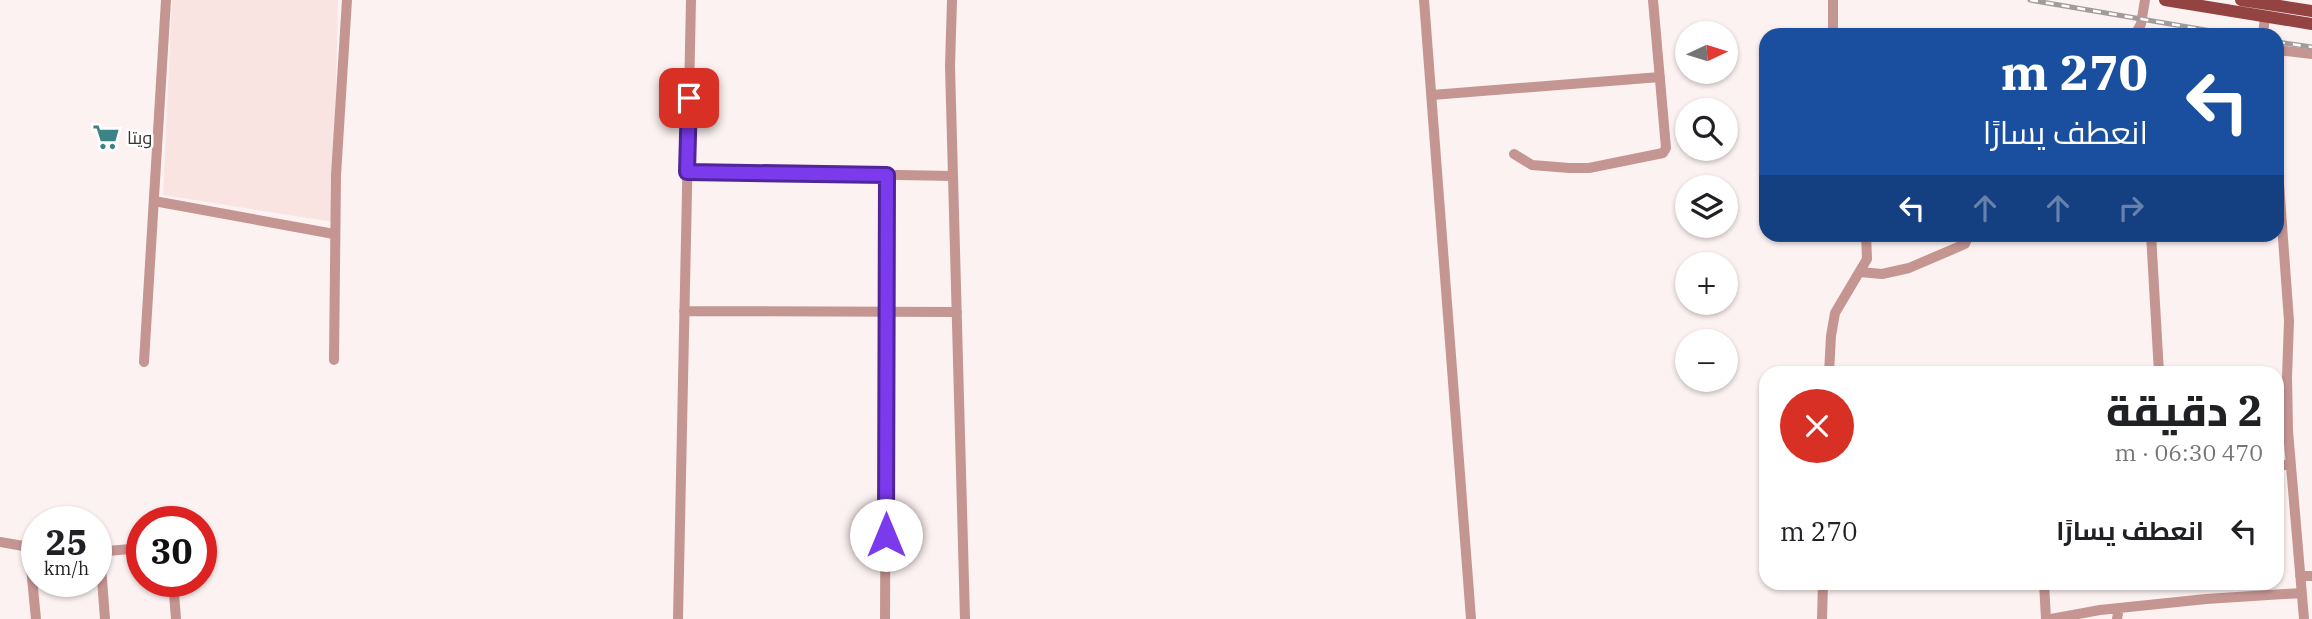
<!DOCTYPE html>
<html lang="ar">
<meta charset="utf-8">
<style>
body{margin:0;font-family:"IBM Plex Serif",Cairo,serif;background:#f6f6f6;color:#202124;direction:rtl;height:100vh;display:flex;flex-direction:column;font-size:26px;white-space:nowrap}
*{box-sizing:border-box;margin:0}
p{font-size:23px;color:#757577}
.icon{flex:none;width:38px;height:38px;fill:none;stroke:currentColor;stroke-width:2;stroke-linecap:round;stroke-linejoin:round}
.map{position:relative;flex:1;overflow:hidden;direction:ltr}
.details{position:absolute;left:1759px;top:366px;width:525px;height:224px;display:flex;flex-direction:column;background:#fff;border-radius:21px;box-shadow:0 2px 5px #0004;direction:rtl}
.details>*{flex:none}
.top-card{position:absolute;left:1759px;top:28px;width:525px;height:214px;border-radius:21px;box-shadow:0 2px 5px #0004;direction:rtl;background:#1a4fa0;color:#fff;overflow:hidden}
.needle{width:46px;rotate:86deg}
.controls{position:absolute;left:1675px;top:21px;display:grid;gap:14px}
.controls a{display:grid;place-items:center;width:63px;height:63px;border-radius:50%;background:#fff;box-shadow:0 2px 5px #0004;font-size:35px}
.speed{position:absolute;left:21px;top:506px;display:flex;gap:14px;font-size:35px;font-weight:700;text-align:center}
.speed>*{display:grid;place-content:center;width:91px;height:91px;border-radius:50%;background:#fff;box-shadow:0 2px 5px #0004;line-height:1}
.speed small{font-size:18px;font-weight:400}
.speed .limit{border:10px solid #d22;background:#fff;color:#111}
.pin{position:absolute;display:grid;place-items:center;width:60px;height:60px;color:#fff;margin:-30px;border-radius:14px;box-shadow:0 4px 10px #0006}
.me{position:absolute;width:77px;margin:-38px;rotate:0deg;stroke-linejoin:round;filter:drop-shadow(0 0 5px #0008)}
.turn{display:flex;align-items:center;gap:24px;height:147px;padding:0 21px;font-size:32px}
.turn .icon{width:91px;height:91px;stroke-width:2.5}
.turn b{display:block;font-size:49px;line-height:60px}
.lanes{display:flex;align-items:center;height:66px;padding:0 21px;background:#0003;justify-content:center;gap:35px;direction:ltr}
.lanes .off{opacity:.35}
.round{display:grid;place-items:center;flex:none;width:74px;height:74px;border-radius:37px;background:#f6f6f6}
.summary{display:flex;align-items:center;justify-content:space-between;height:119px;padding:0 21px}
h1{font-size:42px;font-weight:800;line-height:52px}
ul{padding:0;list-style:none}
li{display:flex;align-items:center;gap:21px;height:91px;padding:0 21px}
li div{flex:1}
li b{display:block;font-size:26px}
li em{font-style:normal}
.map>svg:first-child{display:block}
.built{fill:#f9e4e2}
.lines{fill:none;stroke-linecap:round;stroke-linejoin:round}
.minor{stroke:#c59592;stroke-width:10}
.major{stroke:#934342;stroke-width:12}
.rail-casing{stroke:#a39a9a;stroke-width:5}
.rail{stroke:#fff;stroke-width:2.5;stroke-dasharray:8;stroke-linecap:butt}
.route-casing{stroke:#51269a;stroke-width:18}
.route{stroke:#7c3aed;stroke-width:12}
.labels{text-anchor:middle;dominant-baseline:central;stroke-width:5;stroke-linejoin:round;paint-order:stroke}
.poi-label{font-size:18px;fill:#3a3333;stroke:#fff;text-anchor:start}
</style>
<div class="map">
<svg width="2312" height="619" viewBox="0 0 2312 619">
<rect width="100%" height="100%" fill="#fdf2f2"/>
<path class="built" d="M172,0H338L333,222L163,195Z"/>
<g class="lines">
<path class="minor" d="M952,0L950,66L965,619
M1424,0L1471,619
M1833,35V0
M2135,35L2141,24L2145,0
M2263,35L2265,16
M2277,50L2312,54
M1432,95L1660,77
M1514,154L1532,165L1569,168H1589L1663,153L1666,148L1653,0
M2277,156L2289,321L2287,377L2288,431L2304,619
M687,171L953,176
M154,201L334,234
M2151,234L2159,373
M1860,272L1882,274L1909,268L1965,244L1969,234
M684,311L957,312
M334,360L336,175L347,0
M144,362L166,0
M1829,373L1831,336L1835,313L1867,259L1866,234
M2277,465H2291
M0,542L29,547L37,546
M29,547L36,619
M96,552L142,548
M100,553L105,619
M2300,576H2312
M173,581L176,619
M2044,583L2046,619
M678,619L691,0
M885,619L887,175
M1822,619L1823,583
M2051,619L2100,610L2206,599L2301,593
M2117,619L2119,608"/>
<path class="major" d="M2165,0L2312,24
M2241,0L2312,11"/>
<g class="rail-casing">
<path id="rail" d="M2030,0L2235,35
M2277,42L2312,47"/>
</g>
<use href="#rail" class="rail"/>
</g>
<g class="lines">
<g class="route-casing">
<path id="route" d="M689,98L687,172L887,175L886,535"/>
</g>
<use href="#route" class="route"/>
</g>
<defs>
<g id="supermarket-bare" transform="scale(2.1)"><path d="M-6-5.5h2.5l.6 2H6L4.5 2H-2.5L-4.4-4H-6ZM-1.5 3.2a1.3 1.3 0 1 0 .1 0ZM3 3.2a1.3 1.3 0 1 0 .1 0Z" fill="#3b8387" stroke="#fff" stroke-width="2.5" paint-order="stroke"/></g>
</defs>
<g fill-rule="evenodd">
<use href="#supermarket-bare" x="106" y="137"/>
</g>
<g class="labels">
<g class="poi-label">
<text x="127" y="137">ويتا</text>
</g>
</g>
</svg>
<div class="controls">
<a><svg class="needle" viewBox="-14 -14 28 28"><path d="M0-13l5 13h-10z" fill="#e53935"/><path d="M0 13l5-13h-10z" fill="#757577"/></svg></a>
<a><svg class="icon" aria-label="search" viewBox="0 0 24 24"><circle cx="10" cy="10" r="6"/><path d="M15 15l6 6"/></svg></a>
<a><svg class="icon" aria-label="layers" viewBox="0 0 24 24"><path d="M12 4l9 5-9 5-9-5zM3 14l9 5 9-5"/></svg></a>
<a>+</a>
<a>−</a>
</div>
<div class="speed"><div>25<small>km/h</small></div><div class="limit">30</div></div>
<div class="pin" style="left:689px;top:98px;background:#d93025"><svg class="icon" aria-label="arrive" viewBox="0 0 24 24"><path d="M6 21V4h12l-3 4 3 4H6"/></svg></div>
<svg class="me" style="left:886px;top:535px" viewBox="-20 -20 40 40"><circle r="19" fill="#fff"/><path d="M0-13L10 11 0 6-10 11z" fill="#7c3aed"/></svg>
<div class="top-card">
<div class="turn"><svg class="icon" aria-label="left" viewBox="0 0 24 24"><path d="M17 20v-9H6M10 6l-5 5 5 5"/></svg><div><b>270 m</b>انعطف يسارًا</div></div>
<div class="lanes"><svg class="icon" aria-label="left" viewBox="0 0 24 24"><path d="M17 20v-9H6M10 6l-5 5 5 5"/></svg><svg class="icon off" aria-label="ahead" viewBox="0 0 24 24"><path d="M12 20V5M6 11l6-6 6 6"/></svg><svg class="icon off" aria-label="ahead" viewBox="0 0 24 24"><path d="M12 20V5M6 11l6-6 6 6"/></svg><svg class="icon off" aria-label="right" viewBox="0 0 24 24"><path d="M7 20v-9h11M14 6l5 5-5 5"/></svg></div>
</div>
<section class="details">
<div class="summary"><div><h1>2 دقيقة</h1><p>470 m · 06:30</p></div><a class="round" style="background:#d93025;color:#fff"><svg class="icon" aria-label="close" viewBox="0 0 24 24"><path d="M6 6l12 12M18 6L6 18"/></svg></a></div>
<ul>
<li><svg class="icon" aria-label="left" viewBox="0 0 24 24"><path d="M17 20v-9H6M10 6l-5 5 5 5"/></svg><div><b>انعطف يسارًا</b></div><em>270 m</em></li>
</ul>
</section>
</div>
